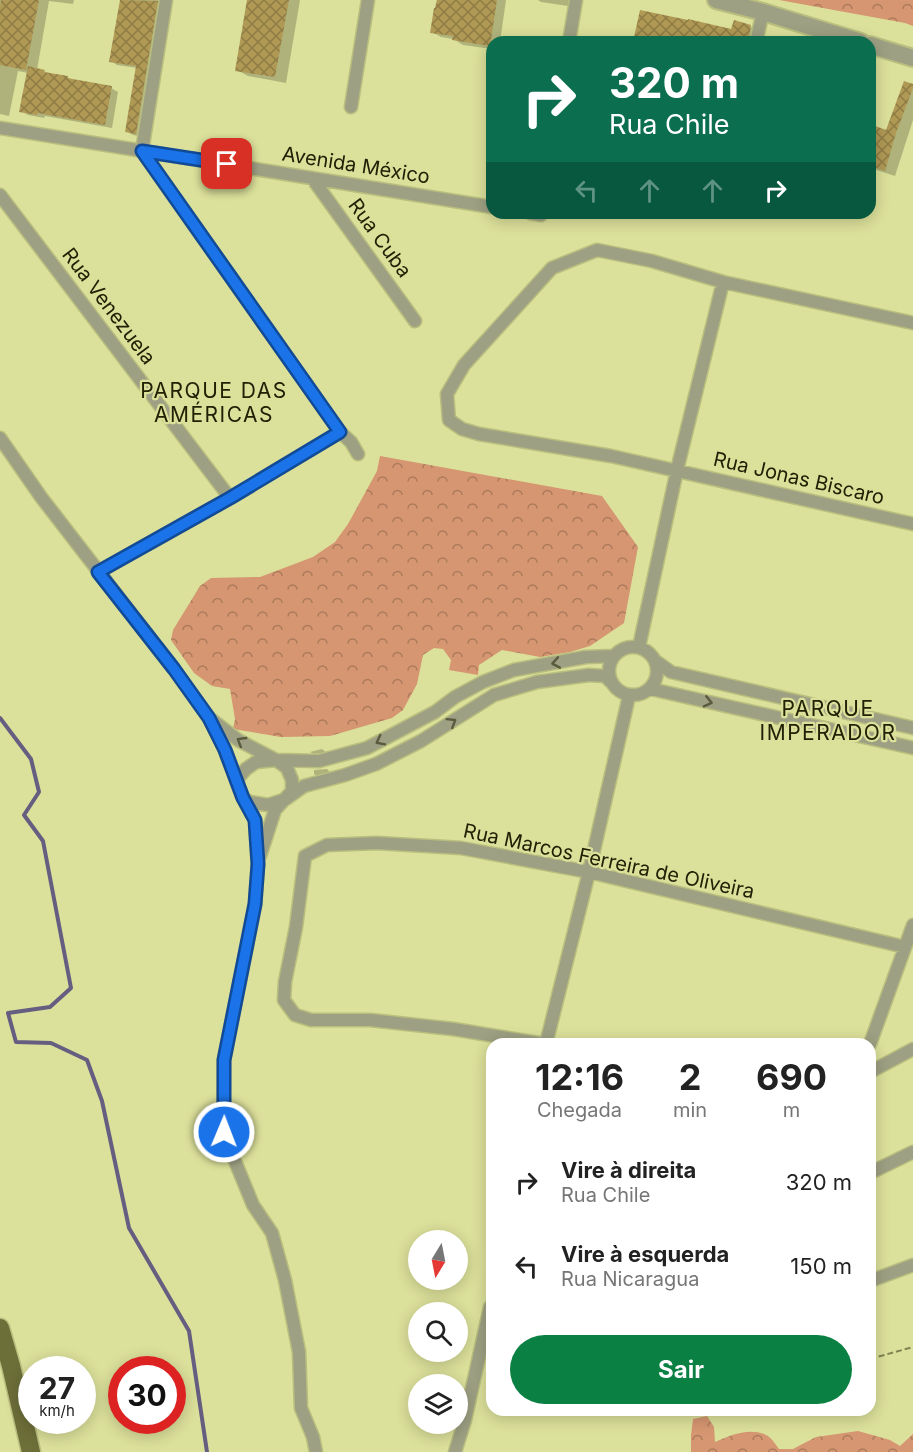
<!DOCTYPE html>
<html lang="pt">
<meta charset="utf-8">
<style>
body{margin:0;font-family:Inter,sans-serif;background:#f6f6f6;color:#222;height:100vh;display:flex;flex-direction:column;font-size:22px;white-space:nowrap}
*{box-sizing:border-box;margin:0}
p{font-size:20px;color:#767676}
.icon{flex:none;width:33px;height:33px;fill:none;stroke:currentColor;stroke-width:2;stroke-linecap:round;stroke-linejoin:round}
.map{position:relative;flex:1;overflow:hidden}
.side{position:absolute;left:486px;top:1038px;width:390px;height:378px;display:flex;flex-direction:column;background:#fff;border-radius:18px;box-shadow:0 3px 15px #0003}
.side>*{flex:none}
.guide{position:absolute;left:486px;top:36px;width:390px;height:183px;border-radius:18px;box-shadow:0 3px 15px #0003;background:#0b6e4f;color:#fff;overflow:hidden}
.needle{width:39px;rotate:190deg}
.buttons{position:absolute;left:408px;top:1230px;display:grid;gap:12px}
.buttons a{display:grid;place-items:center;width:60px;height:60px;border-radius:50%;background:#fff;box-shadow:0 3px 15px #0003;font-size:30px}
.speed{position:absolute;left:18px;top:1356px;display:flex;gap:12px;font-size:30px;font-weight:700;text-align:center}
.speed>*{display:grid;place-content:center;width:78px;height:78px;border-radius:50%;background:#fff;box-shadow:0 3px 15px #0003;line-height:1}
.speed small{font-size:15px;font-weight:400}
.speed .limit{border:9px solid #d22;background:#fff;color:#111}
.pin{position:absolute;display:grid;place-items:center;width:51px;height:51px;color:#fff;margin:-26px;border-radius:12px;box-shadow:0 3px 9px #0006}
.me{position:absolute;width:66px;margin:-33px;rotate:1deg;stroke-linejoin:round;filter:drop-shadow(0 0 4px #0008)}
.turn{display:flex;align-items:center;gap:21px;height:126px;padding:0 24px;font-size:27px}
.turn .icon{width:78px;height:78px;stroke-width:2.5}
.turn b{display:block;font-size:42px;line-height:51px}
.lanes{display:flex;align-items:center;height:57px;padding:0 24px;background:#0003;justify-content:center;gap:30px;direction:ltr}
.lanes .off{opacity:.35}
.eta{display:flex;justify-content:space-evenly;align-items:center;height:102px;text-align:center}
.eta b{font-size:36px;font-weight:700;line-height:42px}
.action{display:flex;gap:12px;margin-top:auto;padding:12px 24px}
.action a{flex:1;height:69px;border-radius:36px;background:#0b8043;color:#fff;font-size:24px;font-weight:700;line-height:69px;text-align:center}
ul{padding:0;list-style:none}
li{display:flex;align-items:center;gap:18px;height:84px;padding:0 24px}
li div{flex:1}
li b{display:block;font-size:22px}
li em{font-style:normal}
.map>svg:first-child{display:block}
.forest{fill:url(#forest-crowns)}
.shadow{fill:#0003}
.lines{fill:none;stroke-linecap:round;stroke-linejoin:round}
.stream{stroke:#655e81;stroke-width:4}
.building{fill:url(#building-cross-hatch)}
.minor-casing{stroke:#b9be7f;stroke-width:15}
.tertiary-casing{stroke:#b9be7f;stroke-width:20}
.primary-casing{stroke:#b9be7f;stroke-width:21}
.path{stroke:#818452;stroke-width:2;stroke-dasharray:6 3;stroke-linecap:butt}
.minor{stroke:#9ea083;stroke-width:12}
.tertiary{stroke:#9ea083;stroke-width:16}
.primary{stroke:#6d6f39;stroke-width:18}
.oneway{stroke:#595a3e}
.route-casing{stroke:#114b97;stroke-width:15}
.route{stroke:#1a73e8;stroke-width:10}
.labels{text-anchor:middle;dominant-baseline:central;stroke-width:4.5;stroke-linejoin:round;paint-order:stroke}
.street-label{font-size:20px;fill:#202105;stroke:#dbe09a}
.neighbourhood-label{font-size:21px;letter-spacing:1.5px;fill:#202105;stroke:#dbe09a}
</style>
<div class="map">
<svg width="913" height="1452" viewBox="0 0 913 1452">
<defs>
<pattern id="forest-crowns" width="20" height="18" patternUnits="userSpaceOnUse" patternTransform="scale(1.5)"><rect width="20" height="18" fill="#d59671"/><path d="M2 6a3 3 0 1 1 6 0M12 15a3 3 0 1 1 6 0" fill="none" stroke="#ac7a5b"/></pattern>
<pattern id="building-cross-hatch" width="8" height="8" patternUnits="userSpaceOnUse" patternTransform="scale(1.5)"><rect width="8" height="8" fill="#b09955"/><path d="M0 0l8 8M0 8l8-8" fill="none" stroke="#8f7c44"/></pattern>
</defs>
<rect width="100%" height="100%" fill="#dbe09a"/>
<path class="forest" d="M779,0H913V26L905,23Z
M380,456L602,496L638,547L624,623L590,646L570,652L540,657L502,650L479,665L478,675L449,670L451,660L443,649L434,648L423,655L417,684L403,710L392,718L330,736L281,737L233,729L235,719L230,689L212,686L194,673L171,640L173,630L200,586L211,578L260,577L313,557L335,542L348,524L377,471Z
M707,1416L714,1427L715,1442C730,1435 750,1427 766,1435C771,1437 776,1445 779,1449H793L816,1437L858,1431L890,1440L900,1446L913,1434V1452H691V1435L693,1419Z"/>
<path class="shadow" d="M0,0H74L73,4L49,1L37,70L44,71L49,74L67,77L74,81L111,88L118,92L112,128L45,116L44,118L28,115L21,111L28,73L18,71L9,116L0,114Z
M121,0H166L143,137L133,135L126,131L137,68L117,65L111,61Z
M249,0H300L286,83L248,76L237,70Z
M437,0H506L500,42H492V49L463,45L453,39L441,37L432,32Z
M538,0H577L575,7L541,2Z
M735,22L751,27L760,32L758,42H635L732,31Z
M913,86V120L895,176L870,168V126L887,131Z
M322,749L327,753L314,754L310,752Z
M327,769L332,774L319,777L314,774V770Z"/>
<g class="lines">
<path class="stream" d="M0,718L31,759L39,792L24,815L43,841L71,988L50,1007L8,1013L16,1042L51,1043L87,1060L102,1101L129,1228L189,1331L207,1452"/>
</g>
<path class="building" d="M1,0H39L26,70L0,65V7Z
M120,0L158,1L136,134L125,132L136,66L109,62Z
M247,0H289L275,77L235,71Z
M437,0H497L490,46L452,40L453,36L430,33L434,8H435Z
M640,10L688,20V19L731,29L734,20L751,25L748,42H633Z
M28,66L45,70L44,72L68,76L67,78L112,86L105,125L38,113L37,115L19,112Z
M904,81L913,84V88L896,133L885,171L870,166V124L886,130Z"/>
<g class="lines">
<g class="minor-casing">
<path id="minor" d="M166,0L142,151L340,432L351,442L358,454
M569,42L576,0
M756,42L763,12
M351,107L368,0
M0,128L492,207
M312,178L415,321
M0,195L230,498
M530,213L541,215V213
M913,323L723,282L652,261L597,250L552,268L464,365L447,394L449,420L462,429L479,434L611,456L913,524
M0,438L41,497L174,669L209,718L225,750L243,798L255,820L258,864L255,905L224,1060L223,1132L253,1205L272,1233L285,1280L299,1352L301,1408L313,1437L316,1452
M98,572L230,498L340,432
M609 671a24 24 0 1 1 48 0a24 24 0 1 1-48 0Z
M639,647L677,470L723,282
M657,662L671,672L913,728
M651,689L913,748
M212,720L238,740L276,760L287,768L292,780V791L275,810L260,856
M237,783L239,777L246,769L256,762L276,760L319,761L367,748L435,712L455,697L483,682L514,670L586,657L614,656
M243,798L250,802L268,805L286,799L304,786L345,775L376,764L421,741L494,695L537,682L589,675L605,676L611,682
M544,1044L453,1029L370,1020H311L295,1015L284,1000L285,982L296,927L305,856L327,845L377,843L461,848L589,872L905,947
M546,1044L589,872L629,696
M870,1044L913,925
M870,1072L913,1049
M870,1173L913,1152
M870,1281L913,1265
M455,1452L465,1420L490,1307"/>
</g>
<g class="tertiary-casing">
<path id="tertiary" d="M716,0L763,12L861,42
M870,45L913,58"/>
</g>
<g class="primary-casing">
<path id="primary" d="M0,1328L11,1366L31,1452"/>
</g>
<path class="path" d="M870,1359L913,1347"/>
<use href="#minor" class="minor"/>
<use href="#tertiary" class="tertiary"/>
<use href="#primary" class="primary"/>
</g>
<defs><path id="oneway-chevron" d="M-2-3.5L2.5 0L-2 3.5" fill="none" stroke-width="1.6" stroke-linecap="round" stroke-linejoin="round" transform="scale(1.5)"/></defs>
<g class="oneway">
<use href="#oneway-chevron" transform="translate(556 663) rotate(170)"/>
<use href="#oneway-chevron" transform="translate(708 702) rotate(13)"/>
<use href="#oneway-chevron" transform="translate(452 722) rotate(-32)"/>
<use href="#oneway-chevron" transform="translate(241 741) rotate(-149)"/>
<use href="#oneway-chevron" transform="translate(380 741) rotate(153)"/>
</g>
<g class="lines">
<g class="route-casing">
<path id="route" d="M224,1132V1060L255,904L258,864L255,820L243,798L225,750L209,718L174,669L98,572L230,498L340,432L142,151L227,164"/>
</g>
<use href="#route" class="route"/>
</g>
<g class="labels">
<g class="street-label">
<text transform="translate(356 165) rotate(9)">Avenida México</text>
<text transform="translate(380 238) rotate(54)">Rua Cuba</text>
<text transform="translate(109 306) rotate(53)">Rua Venezuela</text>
<text transform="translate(799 478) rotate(13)">Rua Jonas Biscaro</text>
<text transform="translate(609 861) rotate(12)">Rua Marcos Ferreira de Oliveira</text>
</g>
<g class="neighbourhood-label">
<text x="214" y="390">PARQUE DAS<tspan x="214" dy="24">AMÉRICAS</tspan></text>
<text x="828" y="708">PARQUE<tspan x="828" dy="24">IMPERADOR</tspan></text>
</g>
</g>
</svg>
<div class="buttons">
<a><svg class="needle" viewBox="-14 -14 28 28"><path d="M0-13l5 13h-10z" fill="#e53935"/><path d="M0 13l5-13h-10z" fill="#767676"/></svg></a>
<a><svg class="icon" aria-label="search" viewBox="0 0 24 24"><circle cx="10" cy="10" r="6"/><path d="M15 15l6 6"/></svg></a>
<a><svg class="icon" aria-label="layers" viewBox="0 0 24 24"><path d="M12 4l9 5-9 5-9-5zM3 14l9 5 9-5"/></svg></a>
</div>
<div class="speed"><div>27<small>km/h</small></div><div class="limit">30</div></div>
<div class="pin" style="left:227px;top:164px;background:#d93025"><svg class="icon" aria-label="arrive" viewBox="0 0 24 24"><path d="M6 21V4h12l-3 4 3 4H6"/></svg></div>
<svg class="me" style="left:224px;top:1132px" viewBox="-20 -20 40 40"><circle r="17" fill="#1a73e8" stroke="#fff" stroke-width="3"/><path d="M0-11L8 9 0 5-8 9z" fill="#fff"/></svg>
<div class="guide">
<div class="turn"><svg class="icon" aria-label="right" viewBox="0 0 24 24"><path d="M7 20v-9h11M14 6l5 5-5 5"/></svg><div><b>320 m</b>Rua Chile</div></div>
<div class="lanes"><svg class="icon off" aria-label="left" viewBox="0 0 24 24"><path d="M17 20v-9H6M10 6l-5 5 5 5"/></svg><svg class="icon off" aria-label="ahead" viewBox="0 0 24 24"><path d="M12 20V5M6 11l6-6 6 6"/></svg><svg class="icon off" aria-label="ahead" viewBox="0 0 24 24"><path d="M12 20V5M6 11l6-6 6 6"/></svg><svg class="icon" aria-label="right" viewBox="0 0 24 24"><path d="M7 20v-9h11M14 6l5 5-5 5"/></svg></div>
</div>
<section class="side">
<div class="eta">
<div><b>12:16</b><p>Chegada</p></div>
<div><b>2</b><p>min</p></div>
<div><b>690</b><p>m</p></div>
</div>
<ul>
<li><svg class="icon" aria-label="right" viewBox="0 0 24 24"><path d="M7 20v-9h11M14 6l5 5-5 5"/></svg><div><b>Vire à direita</b><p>Rua Chile</p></div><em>320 m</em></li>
<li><svg class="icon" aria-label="left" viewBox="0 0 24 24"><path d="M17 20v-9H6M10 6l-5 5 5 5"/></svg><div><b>Vire à esquerda</b><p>Rua Nicaragua</p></div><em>150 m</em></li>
</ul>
<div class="action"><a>Sair</a></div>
</section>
</div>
